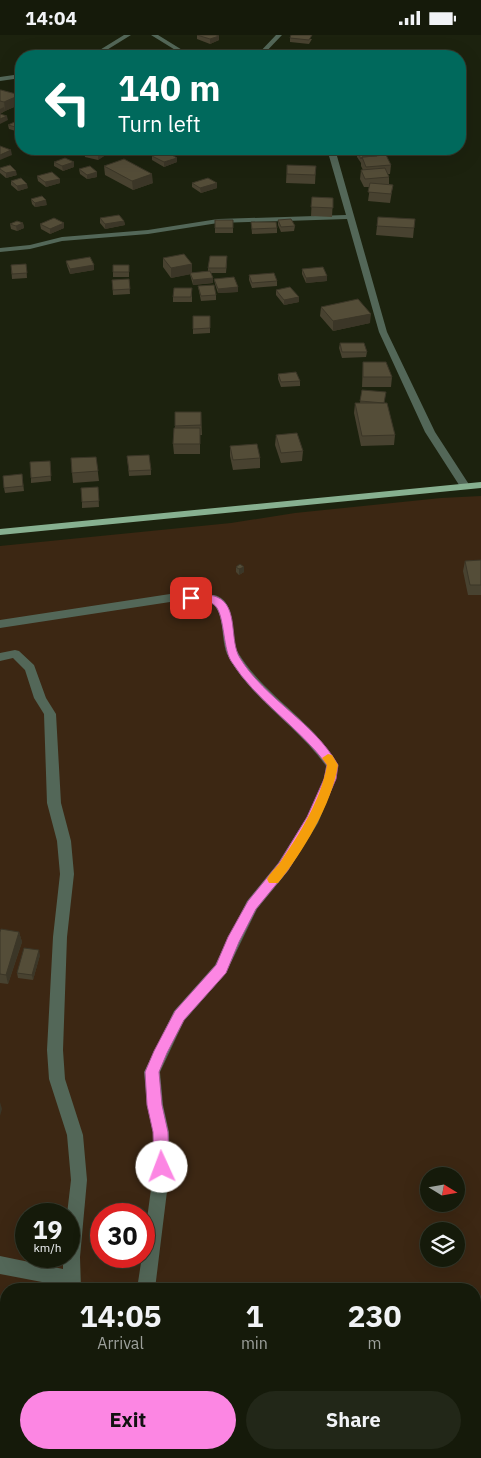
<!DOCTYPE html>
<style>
body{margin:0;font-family:"IBM Plex Sans",sans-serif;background:#222718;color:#f1f3f6;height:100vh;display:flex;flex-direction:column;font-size:19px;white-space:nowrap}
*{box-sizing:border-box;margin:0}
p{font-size:16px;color:#9da19c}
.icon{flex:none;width:28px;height:28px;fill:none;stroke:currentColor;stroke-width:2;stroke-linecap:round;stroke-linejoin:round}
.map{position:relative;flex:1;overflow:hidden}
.sheet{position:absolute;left:0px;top:1248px;width:481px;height:176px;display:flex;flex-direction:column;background:#151a0a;border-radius:20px 20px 0 0;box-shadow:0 5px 20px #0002,0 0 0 1px #34382b}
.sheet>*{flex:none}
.hud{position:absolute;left:15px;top:15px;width:451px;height:105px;border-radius:20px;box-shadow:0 5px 20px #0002,0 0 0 1px #34382b;background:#00695c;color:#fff;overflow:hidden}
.needle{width:32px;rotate:101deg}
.controls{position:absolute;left:420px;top:1132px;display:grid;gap:10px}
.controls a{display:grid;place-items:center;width:45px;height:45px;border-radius:50%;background:#151a0a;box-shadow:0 5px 20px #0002,0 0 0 1px #34382b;font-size:25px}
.speed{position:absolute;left:15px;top:1168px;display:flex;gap:10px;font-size:25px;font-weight:700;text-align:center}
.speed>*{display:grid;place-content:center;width:65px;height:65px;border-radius:50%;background:#151a0a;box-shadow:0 5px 20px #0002,0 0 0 1px #34382b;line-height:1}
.speed small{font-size:12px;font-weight:400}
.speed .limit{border:8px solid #d22;background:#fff;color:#111}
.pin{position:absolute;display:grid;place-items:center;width:42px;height:42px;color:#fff;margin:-21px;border-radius:10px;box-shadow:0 2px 8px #0006}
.me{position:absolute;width:55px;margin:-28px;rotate:358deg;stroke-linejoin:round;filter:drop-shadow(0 0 4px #0008)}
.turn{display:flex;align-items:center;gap:18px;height:105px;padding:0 20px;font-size:22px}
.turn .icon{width:65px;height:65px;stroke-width:2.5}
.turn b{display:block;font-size:35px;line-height:42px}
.eta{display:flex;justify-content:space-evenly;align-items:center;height:85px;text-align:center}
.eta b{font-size:30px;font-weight:700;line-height:35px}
.action{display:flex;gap:10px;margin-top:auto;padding:10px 20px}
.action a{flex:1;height:58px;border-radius:30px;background:#fc86e3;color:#111;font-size:20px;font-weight:700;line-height:58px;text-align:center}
.action a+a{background:#222718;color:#f1f3f6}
.status{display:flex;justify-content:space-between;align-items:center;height:35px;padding:0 25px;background:#151a0a;direction:ltr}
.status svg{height:14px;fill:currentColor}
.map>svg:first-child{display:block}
.green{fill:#3c2713;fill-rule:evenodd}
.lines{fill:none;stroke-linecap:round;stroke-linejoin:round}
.minor{fill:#536758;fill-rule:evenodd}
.major{fill:#87b090;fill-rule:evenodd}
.wall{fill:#484230}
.shaded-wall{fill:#3b3627}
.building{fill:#544d38;stroke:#3b3627}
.route{fill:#fc86e3;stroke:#a45794}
.slow{fill:#f59e0b}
</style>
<div class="status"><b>14:04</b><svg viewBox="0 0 49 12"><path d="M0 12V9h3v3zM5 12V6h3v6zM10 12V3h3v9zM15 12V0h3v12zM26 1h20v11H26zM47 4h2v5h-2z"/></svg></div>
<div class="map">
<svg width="481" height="1423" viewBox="0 0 481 1423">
<rect width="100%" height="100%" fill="#1c220e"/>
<path class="green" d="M481,461V1423H0V511L231,488L295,478L441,463ZM429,1141H456V1169H429ZM26,1179H69V1221H26ZM101,1179H144V1221H101ZM429,1196H456V1224H429ZM6,1254H475V1418H6Z"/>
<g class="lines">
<path class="minor" d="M124,0H131L97,21H90Z
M151,0H158L192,21H185Z
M276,0H282L262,21H256Z
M21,39V43L0,46V42Z
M327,114H335L387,297L435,397L470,451L469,453H461L425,397L379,297L347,184L218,188L148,199L62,206L30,214L0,217V213L30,210L62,202L148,195L218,184L346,180Z
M170,559L215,560C235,566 232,595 235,611C237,617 241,622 245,628C272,665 315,689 338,730L336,744L318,788L288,836L257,874L226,938L184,986L160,1037L163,1070L169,1097L170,1132L155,1254H137L142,1221H144V1206L154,1132L153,1097L147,1070L144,1037L174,976L215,930L247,866L278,828L307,782L324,744L326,731C298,691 251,664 228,621C220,605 226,581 212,568L170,567L0,593V585Z
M15,615L19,616L34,630L46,663L56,679L61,768L71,806L74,839L67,902L63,1015L65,1044L83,1100L87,1145L80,1222L81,1254H63V1251L0,1239V1221L63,1234V1221H69V1179H67L71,1145L67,1100L49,1044L47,1015L53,902L60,839L57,806L47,768L44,679L34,663L25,635L13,623L0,626V618Z
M62,1418H80V1423H62Z
M174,1418H192V1423H174Z"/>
<path class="major" d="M481,447V453L0,500V494Z"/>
</g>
<path class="wall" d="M197,0L219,1V5L210,9L197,4Z
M290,3L312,4L309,9L290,7Z
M0,55L20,60L21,69L5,76L0,79Z
M21,84V96L19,97L9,94L8,90Z
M40,114H67L52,120L41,116Z
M107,114V119L98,125L85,122L84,117Z
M289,114H298V117H289Z
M353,114H371V117L391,130L390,139H388L389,142V149L393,150L390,168L368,166L370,152H364L360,144L361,135H363L361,131V128L357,122V120H354Z
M152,121L177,127L164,132L152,125Z
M54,127H74V132L63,136L54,131Z
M287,130L316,131L315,149L286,148Z
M104,131L153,148L133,155L105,140Z
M0,133L17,140L6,143L0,138Z
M79,134L97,137V142L87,144L80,139Z
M37,141L60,144V148L46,152L38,146Z
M11,146L28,153L18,156L11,150Z
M192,148H217V153L201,158L192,152Z
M312,162L333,163L332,182L311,181Z
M31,164L47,170L35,172L32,169Z
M378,182L414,193L413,203L376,200Z
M100,183L124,186L125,190L105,194L100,188Z
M215,185H233V198H215Z
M278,185L295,191L294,196L281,197L278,190Z
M251,187L277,193V198L252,199Z
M23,188L24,193L17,196L11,194L10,189Z
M64,188V193L50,199L41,194L40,189Z
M163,223L192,229V238L208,236V233L227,226L226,238H211L213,243V248L193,250L191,243L190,239L171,243L163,232Z
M66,226L94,230V235L70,239L67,231Z
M26,229L27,243L12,244L11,230Z
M113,230H129V242H113Z
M302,234L327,246L306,248L302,239Z
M249,240L277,246V251L252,253L249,245Z
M129,244L130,259L113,260L112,245Z
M214,244L238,257L218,258L215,249Z
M198,251L216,260V265L201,266Z
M192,253V267H173V262Z
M276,255L299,267L284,270L276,260Z
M321,272L370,288L333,296L320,281Z
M193,281H210V298L193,299Z
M340,308L367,317L366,322L342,323L339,313Z
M363,327L392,342L391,352H362Z
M278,339L300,346V351L281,352L278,344Z
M362,355L385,368L395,400L394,410L361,411L354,378L355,368H360Z
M175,377H201L202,400H200V419H174L173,409L175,393Z
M276,400L303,416L302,426L281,428L275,410Z
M230,411L260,423V433L233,435L230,421Z
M127,421L151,435V440L129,441Z
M96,422L99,446L73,448L72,438Z
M50,426L51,446L31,448V443Z
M22,439L24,456L5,458L4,453Z
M98,452L99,472L82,473V467Z
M481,525V560H468L463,536L465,526Z
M236,532L244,537L239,540L236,537Z
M0,897H19L22,907L8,949L0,948Z
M40,920L33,945L18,943L17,938Z"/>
<path class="shaded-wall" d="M219,1V5L210,9V4Z
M20,60L21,69L5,76L4,67Z
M4,72L5,76L0,79V74Z
M7,81L8,85L0,89V84Z
M21,92V96L19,97V93Z
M52,114H67L52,120Z
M107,114V119L98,125V120Z
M11,115L12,120L0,125V120Z
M177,123V127L164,132V127Z
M74,127V132L63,136L62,131Z
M16,136L17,140L6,143V138Z
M97,137V142L87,144V140Z
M152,139L153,148L133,155L132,146Z
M60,144V148L46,152L45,147Z
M217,148V153L201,158L200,153Z
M27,149L28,153L18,156L17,151Z
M46,165L47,170L35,172V168Z
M124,186L125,190L105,194V189Z
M23,188L24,193L17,196L16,191Z
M64,188V193L50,199V194Z
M192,229V239L171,243V233Z
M94,230V235L70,239V234Z
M327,241V246L306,248V243Z
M213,243V248L193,250V245Z
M238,252V257L218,258V254Z
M299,262V267L284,270V265Z
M371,279L370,288L333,296V286Z
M244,532V537L239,540V534Z
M19,897L22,907L8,949L6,940Z
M39,915L40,920L33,945L32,940Z
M0,1067L2,1074L0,1081Z"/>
<path class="building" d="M197,0H216L219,1L210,4Z
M291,0H312L309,5L290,3Z
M0,55H1L20,60L4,67L0,66Z
M0,79L7,81L0,84Z
M21,84V92L19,93L8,90Z
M0,111L11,115L0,120Z
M89,114H107L98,120L84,117Z
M354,114H371V115H354Z
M165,116L177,123L164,127L152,121Z
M374,116L377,121L362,122L361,124L358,118Z
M386,120L391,130L366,132L362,122Z
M65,123L74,127L62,131L54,127Z
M124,124L152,139L132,146L104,131Z
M10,130L16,136L6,138L0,134V133Z
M287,130L316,131L315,140L287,139Z
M90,131L97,137L87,140L79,134Z
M385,133L389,142L365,144L361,135Z
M52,137L60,144L45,147L37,141Z
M21,143L27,149L17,151L11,146Z
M208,143L217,148L200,153L192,148Z
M370,148L393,150L391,159L368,157Z
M42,161L46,165L35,168L31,164Z
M312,162L333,163V173L311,172Z
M119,180L124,186L105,189L100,183Z
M378,182L415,184L414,193L377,191Z
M54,183L64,188L50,194L40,189Z
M291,184L295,191L281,192L278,185Z
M215,185H233V193H215Z
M17,186L23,188L16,191L10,189Z
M251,187H276L277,193L252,194Z
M184,219L192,229L171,233L163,223Z
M210,221H227L226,233H208Z
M90,222L94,230L70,234L66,226Z
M26,229L27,238L12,239L11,230Z
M113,230H129V237H113Z
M323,232L327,241L306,243L302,234Z
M210,236L213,243L193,245L190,238Z
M274,238L277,246L252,248L249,240Z
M234,242L238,252L218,254L214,244Z
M129,244L130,254L113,255L112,245Z
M214,250L216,260L201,261L198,251Z
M290,252L299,262L284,265L276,255Z
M174,253H192L191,262H173Z
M358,264L371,279L333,286L321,272Z
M193,281H210V293L193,294Z
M340,308H364L367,317H342Z
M363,327H386L392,342H363Z
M296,337L300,346L281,347L278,339Z
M362,355L386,357L384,368L360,366Z
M355,368H387L395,400L362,401Z
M175,377H201V390L175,391Z
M174,393H200V409H173Z
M297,398L303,416L281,418L276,400Z
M257,409L260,423L233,425L230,411Z
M149,420L151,435L129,436L127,421Z
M96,422L98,436L72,438L71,423Z
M50,426L51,441L31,443L30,427Z
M22,439L23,451L4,453L3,441Z
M98,452L99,466L82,467L81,453Z
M481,525V550H470L465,526Z
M240,529L244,532L239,534L236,532Z
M1,894L19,897L6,940L0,939V897Z
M24,913L39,915L32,940L17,938Z"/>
<path class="route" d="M191,560C198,560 210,559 217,562C239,571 229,606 240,623C266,665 314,687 338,730L336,744L317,787L288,835L256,874L239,907L226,938L184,985L167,1018L159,1037L162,1070L168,1097L169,1132L167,1137L162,1139L157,1137L154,1132L153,1097L147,1070L145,1037L154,1016L175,976L216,930L228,902L248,866L279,828L307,782L324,744L327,730C299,692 256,666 231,626C222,611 225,576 213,569C207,565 195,568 187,566L186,563Z"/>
<path class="slow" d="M328,719L332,720L338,730C332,769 303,817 278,848H269L267,844C270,838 275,834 279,829C299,800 321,765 327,730L322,723Z"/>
</svg>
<div class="controls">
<a><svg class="needle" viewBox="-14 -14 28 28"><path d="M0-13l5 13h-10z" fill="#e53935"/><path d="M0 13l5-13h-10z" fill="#9da19c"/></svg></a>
<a><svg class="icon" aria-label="layers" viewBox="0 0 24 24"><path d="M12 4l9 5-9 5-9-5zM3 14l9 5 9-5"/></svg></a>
</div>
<div class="speed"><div>19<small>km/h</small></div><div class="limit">30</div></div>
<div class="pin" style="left:191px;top:563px;background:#d93025"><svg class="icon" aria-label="arrive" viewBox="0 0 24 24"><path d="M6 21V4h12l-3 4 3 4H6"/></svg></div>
<svg class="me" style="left:162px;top:1132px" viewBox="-20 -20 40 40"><circle r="19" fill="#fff"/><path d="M0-13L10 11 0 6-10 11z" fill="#fc86e3"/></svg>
<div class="hud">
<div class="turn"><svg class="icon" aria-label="left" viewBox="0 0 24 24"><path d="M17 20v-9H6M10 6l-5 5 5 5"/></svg><div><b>140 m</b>Turn left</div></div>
</div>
<section class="sheet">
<div class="eta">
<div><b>14:05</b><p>Arrival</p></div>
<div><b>1</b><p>min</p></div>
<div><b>230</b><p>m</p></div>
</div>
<div class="action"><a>Exit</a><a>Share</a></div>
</section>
</div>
